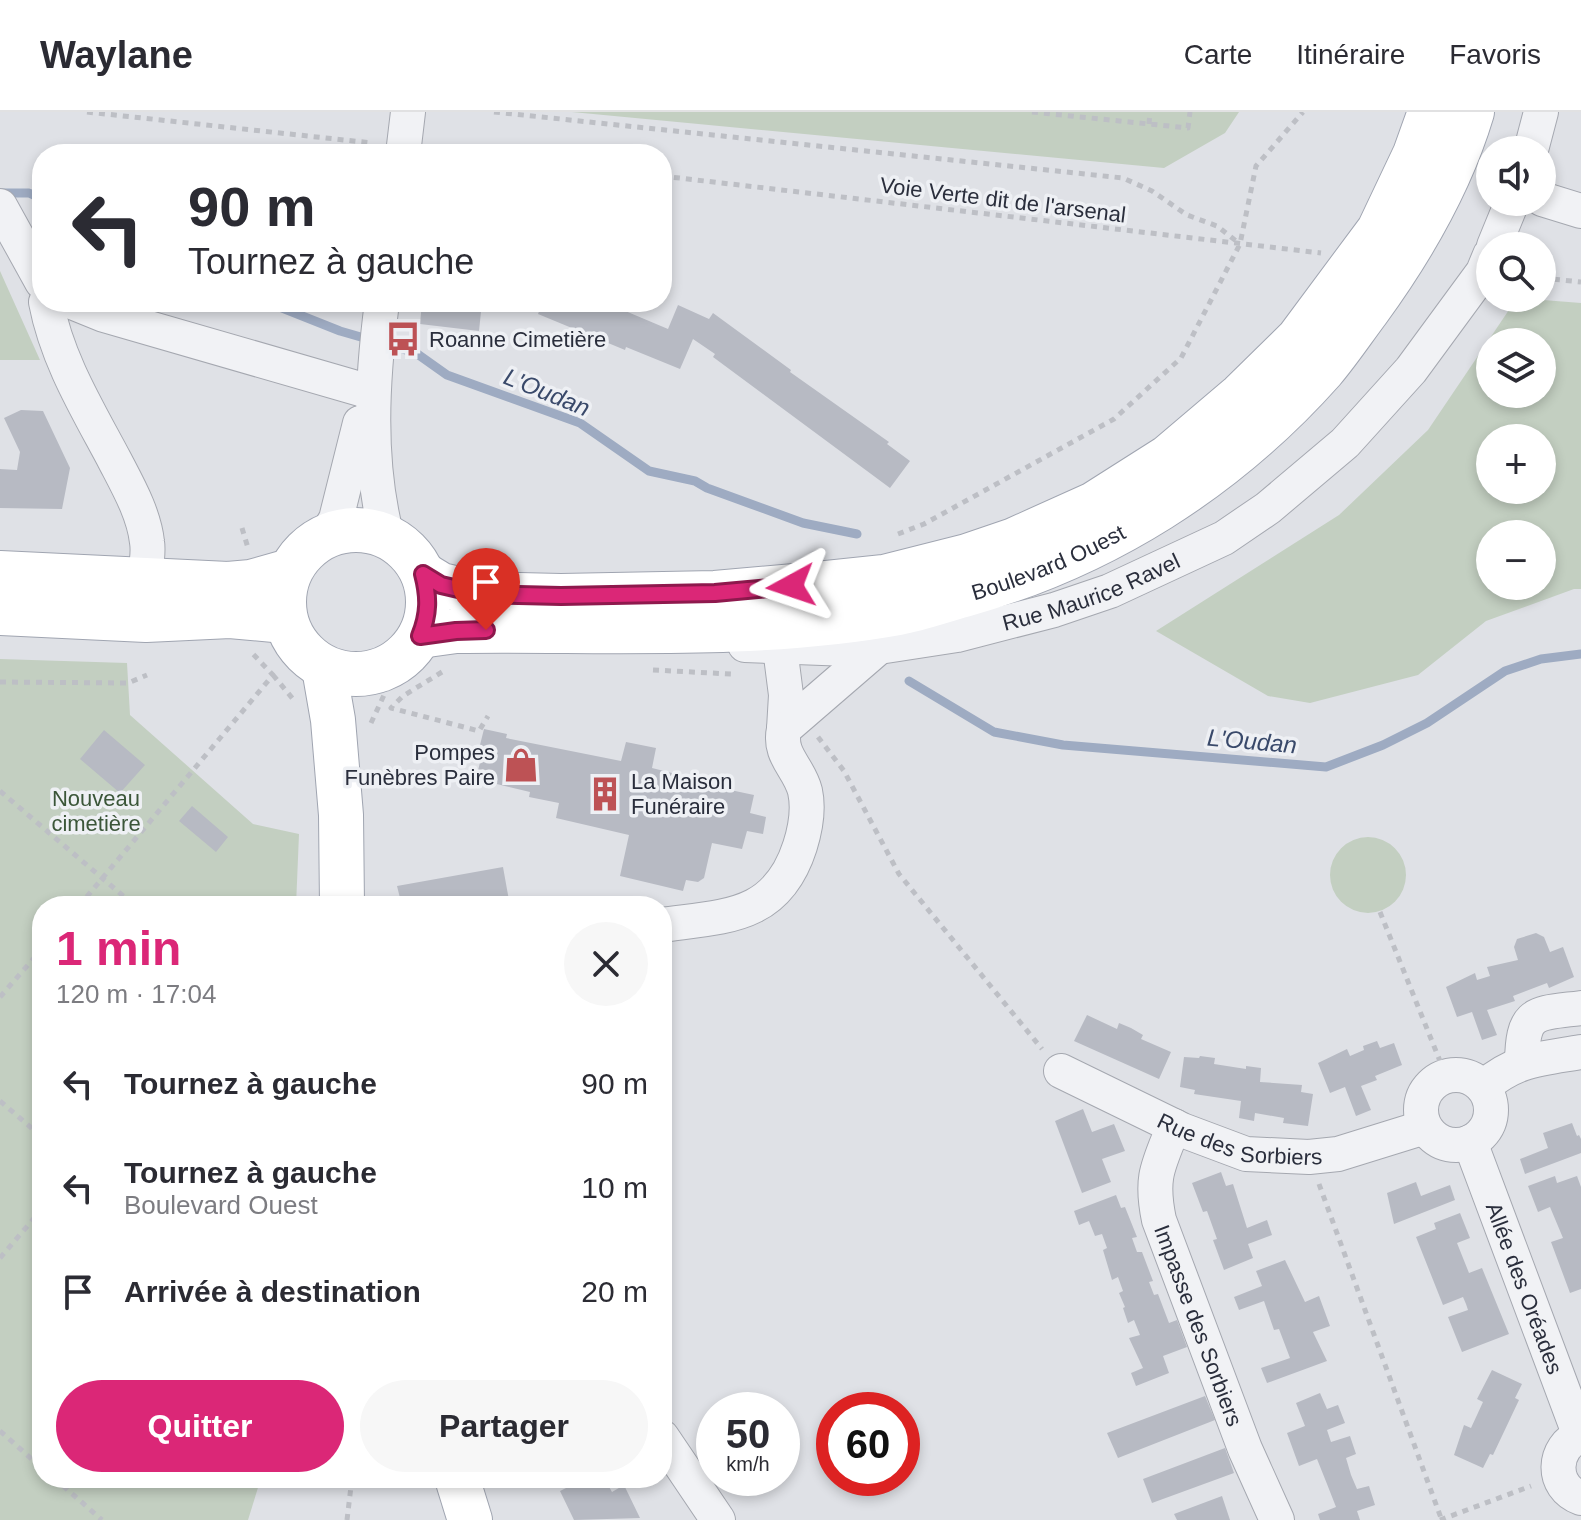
<!DOCTYPE html>
<html lang="fr">
<meta charset="utf-8">
<style>
body{margin:0;font-family:Helvetica,sans-serif;background:#f7f7f7;color:#2b2b33;height:100vh;display:flex;flex-direction:column;font-size:30px;white-space:nowrap}
*{box-sizing:border-box;margin:0}
p{font-size:26px;color:#7c7c81}
.icon{flex:none;width:44px;height:44px;fill:none;stroke:currentColor;stroke-width:2;stroke-linecap:round;stroke-linejoin:round}
.map{position:relative;flex:1;overflow:hidden}
.panel{position:absolute;left:32px;top:784px;width:640px;height:592px;display:flex;flex-direction:column;background:#fff;border-radius:32px;box-shadow:0 4px 12px #0003}
.panel>*{flex:none}
.banner{position:absolute;left:32px;top:32px;width:640px;height:168px;border-radius:32px;box-shadow:0 4px 12px #0003;background:#fff;color:#2b2b33;overflow:hidden}
.buttons{position:absolute;left:1476px;top:24px;display:grid;gap:16px}
.buttons a{display:grid;place-items:center;width:80px;height:80px;border-radius:50%;background:#fff;box-shadow:0 4px 12px #0003;font-size:40px}
.speed{position:absolute;left:696px;top:1280px;display:flex;gap:16px;font-size:40px;font-weight:700;text-align:center}
.speed>*{display:grid;place-content:center;width:104px;height:104px;border-radius:50%;background:#fff;box-shadow:0 4px 12px #0003;line-height:1}
.speed small{font-size:20px;font-weight:400}
.speed .limit{border:12px solid #d22;background:#fff;color:#111}
.pin{position:absolute;display:grid;place-items:center;width:68px;height:68px;color:#fff;margin:-82px -34px;border-radius:50% 50% 50% 0;rotate:-45deg;box-shadow:0 0 8px #0007}
.pin .icon{rotate:45deg}
.me{position:absolute;width:88px;margin:-44px;rotate:265deg;stroke-linejoin:round;filter:drop-shadow(0 0 6px #0008)}
.turn{display:flex;align-items:center;gap:28px;height:168px;padding:0 24px;font-size:36px}
.turn .icon{width:104px;height:104px;stroke-width:2.5}
.turn b{display:block;font-size:56px;line-height:68px}
.round{display:grid;place-items:center;flex:none;width:84px;height:84px;border-radius:42px;background:#f7f7f7}
.head{display:flex;align-items:center;justify-content:space-between;height:136px;padding:0 24px}
h1{font-size:48px;font-weight:600;line-height:60px;color:#db2777}
.primary-button{display:flex;gap:16px;margin-top:auto;padding:16px 24px}
.primary-button a{flex:1;height:92px;border-radius:48px;background:#db2777;color:#fff;font-size:32px;font-weight:600;line-height:92px;text-align:center}
.primary-button a+a{background:#f7f7f7;color:#2b2b33}
ul{padding:0;list-style:none}
li{display:flex;align-items:center;gap:24px;height:104px;padding:0 24px}
li div{flex:1}
li b{display:block;font-size:30px}
li em{font-style:normal}
header{display:flex;align-items:center;gap:48px;box-sizing:border-box;height:112px;padding:0 40px;background:#fff;border-bottom:2px solid #e1e1e2}
header strong{font-size:38px}
nav{display:flex;gap:44px;margin-inline-start:auto;font-size:28px}
.map>svg:first-child{display:block}
.green{fill:#c3cfc1;fill-rule:evenodd}
.lines{fill:none;stroke-linecap:round;stroke-linejoin:round}
.stream{stroke:#9eabc2;stroke-width:9}
.building{fill:#b7bac3}
.minor-casing{stroke:#a5a8b0;stroke-width:36}
.major-casing{stroke:#a0a5b1;stroke-width:46}
.path{stroke:#bdbfc5;stroke-width:5;stroke-dasharray:6 6;stroke-linecap:butt}
.minor{stroke:#f1f2f5;stroke-width:34}
.major{stroke:#fff;stroke-width:44}
.route-casing{stroke:#8e194d;stroke-width:20}
.route{stroke:#db2777;stroke-width:14}
.labels{text-anchor:middle;dominant-baseline:central;stroke-width:7;stroke-linejoin:round;paint-order:stroke}
.street-label{font-size:22px;fill:#2a2e3c;stroke:#eef0f4}
.poi-label{font-size:22px;fill:#2a2e3c;stroke:#eef0f4;text-anchor:start}
.park-label{font-size:22px;fill:#3b5639;stroke:#eef0f4}
.water-label{font-size:24px;font-style:italic;fill:#39496a;stroke:#eef0f4}
</style>
<header>
<strong>Waylane</strong>
<nav><a>Carte</a><a>Itinéraire</a><a>Favoris</a></nav>
</header>
<div class="map">
<svg width="1581" height="1408" viewBox="0 0 1581 1408">
<rect width="100%" height="100%" fill="#dfe1e6"/>
<path class="green" d="M572,0H1239L1225,21L1164,56Z
M0,159L40,248H0Z
M1517,186L1581,191V477H1574L1486,509L1418,563L1310,591L1268,584L1156,519L1339,403L1428,318ZM1490,230H1542V282H1490ZM1490,326H1542V378H1490ZM1490,422H1542V474H1490Z
M0,547L127,551L130,603L253,712L299,722L296,794H42V1366H261L248,1408H0Z
M1330 763a38 38 0 1 1 76 0a38 38 0 1 1-76 0Z"/>
<g class="lines">
<path class="stream" d="M0,81H29L42,87
M267,190L340,219L416,241L447,263L580,311L649,359L695,369L707,376L803,411L857,422
M909,569L994,620L1063,633L1326,655L1383,633L1427,611L1505,559L1541,547L1581,542"/>
</g>
<path class="building" d="M422,190H482L479,219L420,212Z
M543,190H604L668,217L678,193L709,207L713,201L791,258L790,260L889,330L887,332L910,349L890,376L713,245L715,242L693,227L680,257L626,235L625,238L538,202Z
M21,298L43,299L70,356L62,397L0,396V357L17,358L20,340L4,306Z
M484,617L507,622L506,626L621,649L626,630L656,636L652,656L684,664L683,668L754,683L750,701L766,705L763,722L747,719L742,737L712,731L704,766L698,770L686,768L683,779L620,764L629,723L556,706L559,691L529,685L530,680L476,667L483,638L479,637Z
M104,618L145,653L120,681L80,647Z
M192,694L228,725L216,740L179,709Z
M503,755L510,794H402L397,774Z
M1536,821L1544,825L1550,840L1563,835L1574,865L1549,876L1547,871L1513,884L1515,889L1487,898L1497,923L1482,928L1472,900L1457,905L1446,875L1475,861L1477,868L1490,864L1487,855L1518,848L1514,835L1517,827Z
M1087,903L1117,917L1119,911L1131,916L1143,923L1141,927L1171,940L1159,967L1074,929Z
M1377,929L1380,936L1394,931L1402,953L1375,964L1377,968L1361,974L1371,998L1356,1004L1345,975L1330,981L1318,951L1347,937L1350,944L1364,938L1363,934Z
M1200,944L1215,946L1214,952L1246,957V954L1261,956L1260,970L1302,973L1301,980L1313,982L1308,1014L1283,1011L1284,1006L1255,1001L1254,1009L1239,1006L1241,989L1194,982L1195,978L1180,975L1184,945L1199,946Z
M1083,997L1092,1020L1114,1012L1125,1039L1102,1047L1111,1070L1082,1081L1055,1009Z
M1572,1011L1577,1024L1579,1023L1581,1027V1041L1525,1062L1520,1047L1548,1036L1543,1021Z
M1221,1060L1226,1074L1233,1072L1247,1116L1267,1108L1272,1123L1248,1132L1253,1146L1224,1158L1213,1128L1217,1127L1207,1099L1203,1100L1192,1071Z
M1555,1064L1557,1071L1577,1064L1581,1075V1177L1570,1181L1551,1130L1563,1126L1550,1095L1538,1100L1528,1074Z
M1416,1070L1421,1084L1450,1073L1455,1088L1394,1112L1387,1081Z
M1116,1083L1121,1096L1125,1095L1137,1125L1132,1126L1137,1140H1142L1153,1169L1149,1170L1154,1183L1158,1182L1169,1211L1177,1208L1187,1235L1163,1244L1169,1261L1136,1274L1131,1261L1143,1256L1129,1226L1140,1223L1134,1208L1128,1211L1123,1196L1125,1195L1119,1181L1123,1179L1118,1165L1112,1168L1103,1138L1107,1136L1102,1122L1095,1124L1089,1109L1079,1113L1074,1099Z
M1460,1101L1470,1126L1457,1131L1469,1161L1482,1156L1509,1222L1462,1240L1448,1205L1468,1198L1466,1192L1463,1185L1443,1193L1416,1125L1436,1117L1434,1111Z
M1285,1148L1305,1190L1319,1184L1330,1214L1313,1220L1327,1249L1267,1271L1261,1256L1290,1246L1279,1217L1274,1218L1264,1189L1239,1198L1234,1185L1262,1174L1256,1159Z
M1492,1258L1522,1272L1515,1286L1519,1288L1493,1343L1490,1342L1483,1356L1454,1343L1464,1313L1471,1316L1483,1290L1477,1287Z
M1320,1281L1327,1297L1338,1293L1345,1311L1327,1318L1331,1330L1350,1324L1356,1342L1346,1346L1351,1363L1357,1377L1369,1374L1375,1393L1357,1399L1360,1408H1320L1318,1402L1336,1395L1327,1372L1317,1347L1299,1354L1287,1321L1305,1314L1296,1291Z
M1205,1284L1215,1308L1118,1346L1107,1321Z
M1225,1336L1234,1361L1152,1391L1143,1367Z
M586,1366H604L612,1380L624,1373L640,1406L574,1408L560,1379Z
M1222,1384L1230,1408H1177L1174,1402Z"/>
<g class="lines">
<g class="minor-casing">
<g id="minor">
<path d="M1531,38L1541,0"/>
<path d="M403,42L408,0"/>
<path d="M1542,87L1581,99"/>
<path d="M0,94L42,170"/>
<path d="M1494,134L1512,90"/>
<path d="M46,190C57,248 88,298 115,349C128,374 144,402 147,430C149,442 146,455 144,467"/>
<path d="M72,190L104,203L367,279"/>
<path d="M382,190C372,268 367,348 387,425"/>
<path d="M326,424L336,407L360,311"/>
<path id="s1" d="M745,533L849,537L879,535L957,523L1054,498L1110,479L1224,426L1268,396L1345,331L1411,258L1483,160L1490,143"/>
<path d="M780,536L786,583L784,617L879,535"/>
<path d="M662,813C727,804 777,806 800,734C805,718 809,697 805,679C799,655 778,644 784,617"/>
<path d="M1522,950C1523,898 1534,902 1581,896"/>
<path id="s2" d="M1061,959L1182,1018L1246,1042L1309,1045L1338,1042L1425,1015"/>
<circle cx="1456" cy="998" r="35"/>
<path d="M1483,975C1517,947 1539,947 1581,940"/>
<path id="s3" d="M1174,1014C1158,1054 1150,1065 1159,1108L1245,1337L1277,1408"/>
<path id="s4" d="M1470,1030L1580,1324"/>
<path d="M1581,1323C1552,1335 1550,1375 1581,1386"/>
<path d="M662,1325L718,1408"/>
</g>
</g>
<g class="major-casing">
<g id="major">
<circle cx="356" cy="490" r="72"/>
<path d="M0,461L228,472L251,470L290,459"/>
<path d="M423,462L441,473L480,482L561,484L715,481L817,472L884,465L967,444L1014,428L1094,392L1168,345L1241,283L1298,227L1379,118L1415,42L1430,0"/>
<path d="M0,501L146,508L230,504L285,509"/>
<path id="s5" d="M420,524L456,519C601,517 754,527 898,501C920,497 942,489 964,483C1104,444 1226,367 1323,258C1339,239 1353,218 1368,198C1411,139 1451,70 1472,0"/>
<path d="M324,556L333,608L341,703L342,794"/>
<path d="M457,1366L470,1408"/>
</g>
</g>
<path class="path" d="M87,0L372,31
M494,0L1123,66L1152,79L1187,103L1217,114L1240,132
M1032,0L1188,16L1190,0
M1149,12L1150,0
M437,38L473,42
M662,64L1321,141
M1542,166L1581,170
M242,416L248,436
M898,422L924,412L1114,307L1181,246L1240,132L1256,54L1303,0
M653,558L731,562
M442,560L403,584L391,596L479,619L488,604
M273,563L293,587
M0,570L128,571L147,563
M371,611L399,551
M818,625L844,659L899,762L1042,937
M0,679L135,794
M79,794L273,563L253,542
M1380,800L1446,964
M0,885L42,837
M0,989L42,1025
M1319,1072L1441,1406
M0,1146L42,1097
M0,1319L42,1356
M54,1366L102,1408
M347,1408L352,1366
M1440,1408L1531,1374"/>
<use href="#minor" class="minor"/>
<use href="#major" class="major"/>
</g>
<g class="lines">
<g class="route-casing">
<path id="route" d="M486,518L456,519L420,524C429,502 429,485 423,462L441,473L480,482L561,484L715,481L791,474"/>
</g>
<use href="#route" class="route"/>
</g>
<defs>
<g id="bus-bare" transform="scale(2.76)"><path d="M-5-6H5V4H4V6H2V4H-2V6H-4V4H-5ZM-3.5-4V0h7V-4ZM-3.5 1.2v1.5H-2V1.2ZM2 1.2v1.5H3.5V1.2Z" fill="#bd5255" stroke="#eef0f4" stroke-width="2.5" paint-order="stroke"/></g>
<g id="shop-bare" transform="scale(2.76)"><path d="M-5-2.5h2.3a2.7 3.5 0 0 1 5.4 0H5L5.5 6h-11ZM-1.5-2.5h3a1.5 2.3 0 0 0-3 0Z" fill="#bd5255" stroke="#eef0f4" stroke-width="2.5" paint-order="stroke"/></g>
<g id="building-bare" transform="scale(2.76)"><path d="M-4-6H4V6H1V3H-1V6H-4ZM-2.5-4.3h1.7v1.8h-1.7ZM.8-4.3h1.7v1.8H.8ZM-2.5-1h1.7V.8h-1.7ZM.8-1h1.7V.8H.8Z" fill="#bd5255" stroke="#eef0f4" stroke-width="2.5" paint-order="stroke"/></g>
</defs>
<g fill-rule="evenodd">
<use href="#bus-bare" x="403" y="227"/>
<use href="#shop-bare" x="521" y="653"/>
<use href="#building-bare" x="605" y="682"/>
</g>
<g class="labels">
<g class="street-label">
<text transform="translate(1003 88) rotate(7)">Voie Verte dit de l'arsenal</text>
<text stroke="none"><textPath href="#s5" startOffset="638">Boulevard Ouest</textPath></text>
<text stroke="none"><textPath href="#s1" startOffset="354">Rue Maurice Ravel</textPath></text>
<text stroke="none"><textPath href="#s2" startOffset="194">Rue des Sorbiers</textPath></text>
<text stroke="none"><textPath href="#s4" startOffset="156">Allée des Oréades</textPath></text>
<text stroke="none"><textPath href="#s3" startOffset="210">Impasse des Sorbiers</textPath></text>
</g>
<g class="poi-label">
<text x="429" y="227">Roanne Cimetière</text>
<text x="495" y="640" text-anchor="end">Pompes<tspan x="495" dy="25">Funèbres Paire</tspan></text>
<text x="631" y="669">La Maison<tspan x="631" dy="25">Funéraire</tspan></text>
</g>
<g class="park-label">
<text x="96" y="686">Nouveau<tspan x="96" dy="25">cimetière</tspan></text>
</g>
<g class="water-label">
<text transform="translate(547 280) rotate(22)">L'Oudan</text>
<text transform="translate(1252 629) rotate(5)">L'Oudan</text>
</g>
</g>
</svg>
<div class="buttons">
<a><svg class="icon" aria-label="sound" viewBox="0 0 24 24"><path d="M4 9h4l5-4v14l-5-4H4zM17 9q2 3 0 6"/></svg></a>
<a><svg class="icon" aria-label="search" viewBox="0 0 24 24"><circle cx="10" cy="10" r="6"/><path d="M15 15l6 6"/></svg></a>
<a><svg class="icon" aria-label="layers" viewBox="0 0 24 24"><path d="M12 4l9 5-9 5-9-5zM3 14l9 5 9-5"/></svg></a>
<a>+</a>
<a>−</a>
</div>
<div class="speed"><div>50<small>km/h</small></div><div class="limit">60</div></div>
<div class="pin" style="left:486px;top:518px;background:#d93025"><svg class="icon" aria-label="arrive" viewBox="0 0 24 24"><path d="M6 21V4h12l-3 4 3 4H6"/></svg></div>
<svg class="me" style="left:791px;top:474px" viewBox="-20 -20 40 40"><path d="M0-17L14 15 0 8-14 15z" fill="#db2777" stroke="#fff" stroke-width="4"/></svg>
<div class="banner">
<div class="turn"><svg class="icon" aria-label="left" viewBox="0 0 24 24"><path d="M17 20v-9H6M10 6l-5 5 5 5"/></svg><div><b>90 m</b>Tournez à gauche</div></div>
</div>
<section class="panel">
<div class="head"><div><h1>1 min</h1><p>120 m · 17:04</p></div><a class="round"><svg class="icon" aria-label="close" viewBox="0 0 24 24"><path d="M6 6l12 12M18 6L6 18"/></svg></a></div>
<ul>
<li><svg class="icon" aria-label="left" viewBox="0 0 24 24"><path d="M17 20v-9H6M10 6l-5 5 5 5"/></svg><div><b>Tournez à gauche</b></div><em>90 m</em></li>
<li><svg class="icon" aria-label="left" viewBox="0 0 24 24"><path d="M17 20v-9H6M10 6l-5 5 5 5"/></svg><div><b>Tournez à gauche</b><p>Boulevard Ouest</p></div><em>10 m</em></li>
<li><svg class="icon" aria-label="arrive" viewBox="0 0 24 24"><path d="M6 21V4h12l-3 4 3 4H6"/></svg><div><b>Arrivée à destination</b></div><em>20 m</em></li>
</ul>
<div class="primary-button"><a>Quitter</a><a>Partager</a></div>
</section>
</div>
